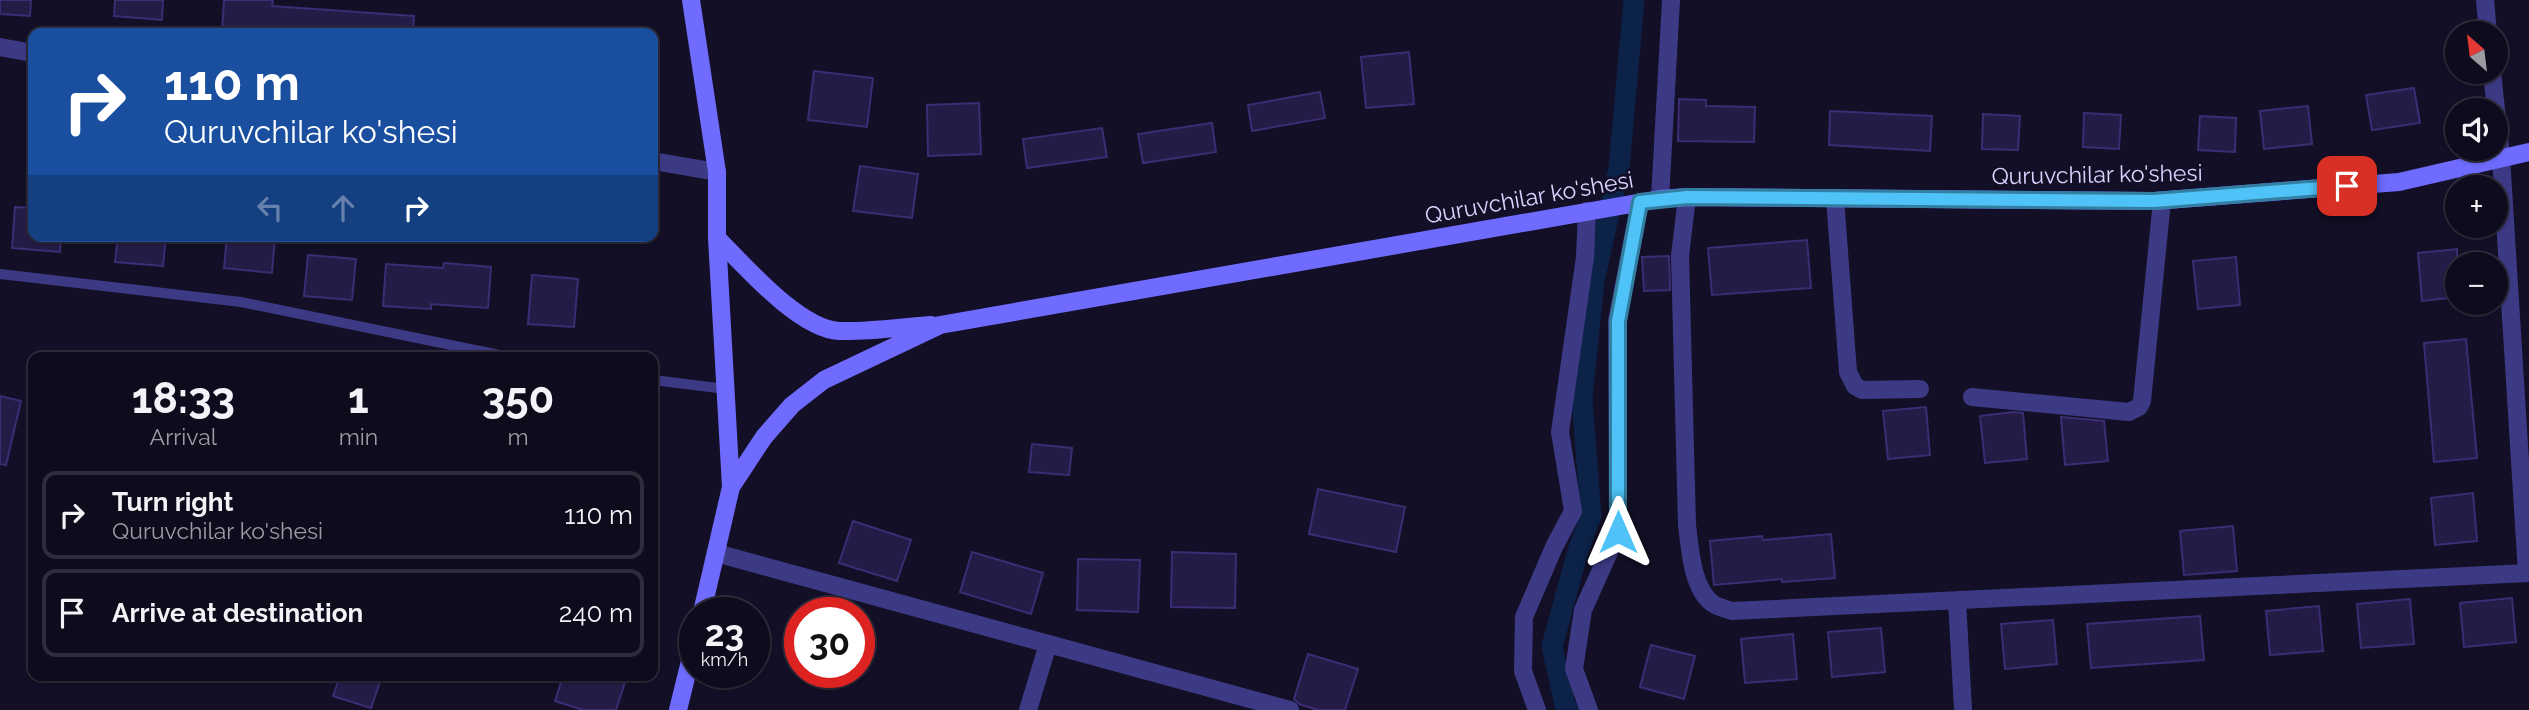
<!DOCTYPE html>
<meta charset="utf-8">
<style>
body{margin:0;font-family:Raleway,sans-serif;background:#1c1929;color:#f1f3f6;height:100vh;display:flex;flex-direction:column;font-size:26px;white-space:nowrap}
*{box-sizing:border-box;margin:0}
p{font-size:23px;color:#9b9ba3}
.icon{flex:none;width:38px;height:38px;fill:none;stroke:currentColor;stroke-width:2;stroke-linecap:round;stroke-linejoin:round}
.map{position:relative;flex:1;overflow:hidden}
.details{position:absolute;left:28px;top:352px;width:630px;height:329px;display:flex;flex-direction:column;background:#0e0b1c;border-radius:14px;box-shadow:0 2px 5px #0004,0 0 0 2px #2e2b3b}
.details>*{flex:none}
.hud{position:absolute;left:28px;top:28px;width:630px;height:214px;border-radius:14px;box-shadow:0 2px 5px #0004,0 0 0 2px #2e2b3b;background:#1a4fa0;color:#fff;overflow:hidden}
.needle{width:46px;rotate:332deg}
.controls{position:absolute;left:2445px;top:21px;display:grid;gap:14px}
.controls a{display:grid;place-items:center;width:63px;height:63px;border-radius:50%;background:#0e0b1c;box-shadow:0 2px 5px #0004,0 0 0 2px #2e2b3b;font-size:35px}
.speed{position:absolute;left:679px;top:597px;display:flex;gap:14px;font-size:35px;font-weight:700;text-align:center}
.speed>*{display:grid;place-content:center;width:91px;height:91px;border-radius:50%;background:#0e0b1c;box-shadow:0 2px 5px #0004,0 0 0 2px #2e2b3b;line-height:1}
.speed small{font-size:18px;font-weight:400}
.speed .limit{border:10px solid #d22;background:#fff;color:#111}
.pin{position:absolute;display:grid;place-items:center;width:60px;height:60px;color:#fff;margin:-30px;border-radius:14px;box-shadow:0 4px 10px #0006}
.me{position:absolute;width:77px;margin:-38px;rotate:0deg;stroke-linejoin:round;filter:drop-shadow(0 0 5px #0008)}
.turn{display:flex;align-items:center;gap:24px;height:147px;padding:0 21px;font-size:32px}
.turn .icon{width:91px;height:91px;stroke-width:2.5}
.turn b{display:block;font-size:49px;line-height:60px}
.lanes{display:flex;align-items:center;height:66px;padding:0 21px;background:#0003;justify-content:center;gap:35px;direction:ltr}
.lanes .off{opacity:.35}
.eta{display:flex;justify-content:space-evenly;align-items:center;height:119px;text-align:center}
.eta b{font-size:42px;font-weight:700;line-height:49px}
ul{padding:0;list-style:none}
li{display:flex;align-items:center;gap:21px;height:88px;margin:0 14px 10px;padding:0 7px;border:4px solid #2e2b3b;border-radius:14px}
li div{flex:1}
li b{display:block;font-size:26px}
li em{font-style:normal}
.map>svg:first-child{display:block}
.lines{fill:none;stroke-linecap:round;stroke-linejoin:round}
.canal{stroke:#0c2248;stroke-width:21}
.building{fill:#241b47;stroke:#3b2d73;stroke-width:2}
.lane{stroke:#3d3a85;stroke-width:10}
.street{stroke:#3d3a85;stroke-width:18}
.secondary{stroke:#6f6bff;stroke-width:18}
.route-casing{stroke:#337fa1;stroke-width:18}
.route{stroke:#4fc3f7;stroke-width:12}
.labels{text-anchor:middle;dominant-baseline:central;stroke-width:5;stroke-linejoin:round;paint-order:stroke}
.street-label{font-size:23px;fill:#d9d4ff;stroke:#130f26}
</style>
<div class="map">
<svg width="2529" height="710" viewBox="0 0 2529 710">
<rect width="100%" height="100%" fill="#130f26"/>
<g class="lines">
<path class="canal" d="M1569,710L1565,705L1552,646L1578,551L1591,516L1582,398L1594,281L1619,168L1634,0"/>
</g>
<path class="building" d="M0,0H31L30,16L0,14Z
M115,0H163L162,20L114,16Z
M224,0H273L272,6L414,16L413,33H222Z
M1409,52L1414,104L1366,108L1361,57Z
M814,71L873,78L867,127L808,120Z
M2414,88L2420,123L2372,130L2366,95Z
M1320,92L1325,118L1252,131L1248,105Z
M1679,99L1706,100V106L1755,107L1754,142L1678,141Z
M979,103L981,154L928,156L927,105Z
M2308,106L2312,144L2264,149L2260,111Z
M1830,111L1932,116L1930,151L1829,145Z
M2084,113L2121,115L2119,149L2083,147Z
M1983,114L2020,116L2018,150L1982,149Z
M2200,116L2236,118L2235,152L2198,150Z
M1212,123L1216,152L1143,163L1138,134Z
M1102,128L1107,157L1027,168L1023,139Z
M860,166L918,174L912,218L853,211Z
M15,207L33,208V236H61L60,252L12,248Z
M118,236H166L163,266L115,262Z
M227,236H275L272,273L224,268Z
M1807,240L1811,288L1712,295L1708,248Z
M2457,249V297L2422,301L2418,253Z
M308,255L356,259L352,300L304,296Z
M1669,256L1670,290L1644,291L1642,257Z
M2236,257L2240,305L2198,309L2193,261Z
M444,263L491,267L488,308L431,304V309L383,306L386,264L443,268Z
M532,275L578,279L574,327L528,324Z
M2466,339L2477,458L2434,462L2424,343Z
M0,396L21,401L6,465L0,464Z
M1926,407L1930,455L1888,459L1883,411Z
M2014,412L2023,413L2027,459L1985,463L1980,416Z
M2061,417L2104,421L2108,461L2065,465Z
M1032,444L1072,448L1069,475L1029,472Z
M1318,489L1405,507L1396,552L1309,534Z
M2473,493L2477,541L2435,545L2431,498Z
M853,521L911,540L897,581L839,563Z
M2233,526L2237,571L2184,575L2180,531Z
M1831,534L1835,578L1782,582V579L1714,585L1710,541L1762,536L1763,540Z
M972,552L1043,573L1031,614L960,592Z
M1172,552L1236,554L1235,608L1171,607Z
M1078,559L1140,560L1138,612L1077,610Z
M2512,598L2516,642L2464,647L2460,603Z
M2410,599L2414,644L2361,648L2357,604Z
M2319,606L2323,651L2270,655L2266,611Z
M2200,616L2204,660L2091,668L2087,624Z
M2053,620L2057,664L2005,669L2001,624Z
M1881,628L1885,672L1832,677L1828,632Z
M1793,634L1797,679L1745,683L1741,639Z
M1651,645L1695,656L1684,699L1640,687Z
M1308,654L1358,669L1345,710H1318L1299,704L1294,699Z
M340,676H382L371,708L333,696Z
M563,676H627L616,710H583L555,701Z"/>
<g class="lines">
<path class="lane" d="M0,274L241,302L510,357
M653,380L726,389"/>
<path class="street" d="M2485,0L2488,33
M0,47L33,53
M2492,72L2501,157L2527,573
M653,161L717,172
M1687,197L1680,256L1687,525C1690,548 1692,588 1712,603C1717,607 1726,609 1732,611L2529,573
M1835,198L1848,372L1855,386L1862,390L1920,389
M1660,199L1671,0
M1972,397L2129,412L2139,407L2142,401L2162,201
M716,553L1290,710
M1957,600L1963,710
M1028,710L1048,644
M1537,710L1523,671L1524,617L1554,547L1573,511L1560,432L1585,257L1587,211
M1589,710L1574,669L1583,610L1618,532L1617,321L1640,202"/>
<path class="secondary" d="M691,0L717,172V238L731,487
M717,238C745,266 799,329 839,331C869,332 901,327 931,325
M702,612L731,487L764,437L792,405L824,380L940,325L1660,199L1687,197L2154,201L2399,182L2529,152
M678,710L695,641"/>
</g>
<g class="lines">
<g class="route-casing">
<path id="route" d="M1618,532V321L1640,202L1687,197L2154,201L2347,186"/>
</g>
<use href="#route" class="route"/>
</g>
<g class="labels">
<g class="street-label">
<text transform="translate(2097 174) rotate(-1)">Quruvchilar ko'shesi</text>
<text transform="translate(1529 197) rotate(-10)">Quruvchilar ko'shesi</text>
</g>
</g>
</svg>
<div class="controls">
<a><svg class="needle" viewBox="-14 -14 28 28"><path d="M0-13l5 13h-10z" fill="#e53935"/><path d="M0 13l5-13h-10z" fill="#9b9ba3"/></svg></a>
<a><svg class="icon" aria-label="sound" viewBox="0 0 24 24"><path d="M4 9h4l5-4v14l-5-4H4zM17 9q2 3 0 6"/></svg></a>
<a>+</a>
<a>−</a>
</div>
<div class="speed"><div>23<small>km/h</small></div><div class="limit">30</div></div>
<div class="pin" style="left:2347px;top:186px;background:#d93025"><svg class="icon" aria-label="arrive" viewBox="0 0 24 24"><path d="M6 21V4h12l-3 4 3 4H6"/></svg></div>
<svg class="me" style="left:1618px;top:532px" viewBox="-20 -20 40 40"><path d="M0-17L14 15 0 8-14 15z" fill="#4fc3f7" stroke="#fff" stroke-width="4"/></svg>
<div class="hud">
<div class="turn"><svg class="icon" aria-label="right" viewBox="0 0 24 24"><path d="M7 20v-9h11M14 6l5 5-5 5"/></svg><div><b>110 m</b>Quruvchilar ko'shesi</div></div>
<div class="lanes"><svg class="icon off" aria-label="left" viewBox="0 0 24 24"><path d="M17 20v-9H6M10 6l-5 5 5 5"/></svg><svg class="icon off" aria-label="ahead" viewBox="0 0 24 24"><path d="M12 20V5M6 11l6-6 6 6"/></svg><svg class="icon" aria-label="right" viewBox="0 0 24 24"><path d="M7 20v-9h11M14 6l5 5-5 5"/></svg></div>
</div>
<section class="details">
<div class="eta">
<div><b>18:33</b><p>Arrival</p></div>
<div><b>1</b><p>min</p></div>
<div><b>350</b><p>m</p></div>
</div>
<ul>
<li><svg class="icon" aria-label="right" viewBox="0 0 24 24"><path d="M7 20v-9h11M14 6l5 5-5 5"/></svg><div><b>Turn right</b><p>Quruvchilar ko'shesi</p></div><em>110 m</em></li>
<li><svg class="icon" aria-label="arrive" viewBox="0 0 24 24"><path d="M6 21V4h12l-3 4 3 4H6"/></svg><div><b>Arrive at destination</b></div><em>240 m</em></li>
</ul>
</section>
</div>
